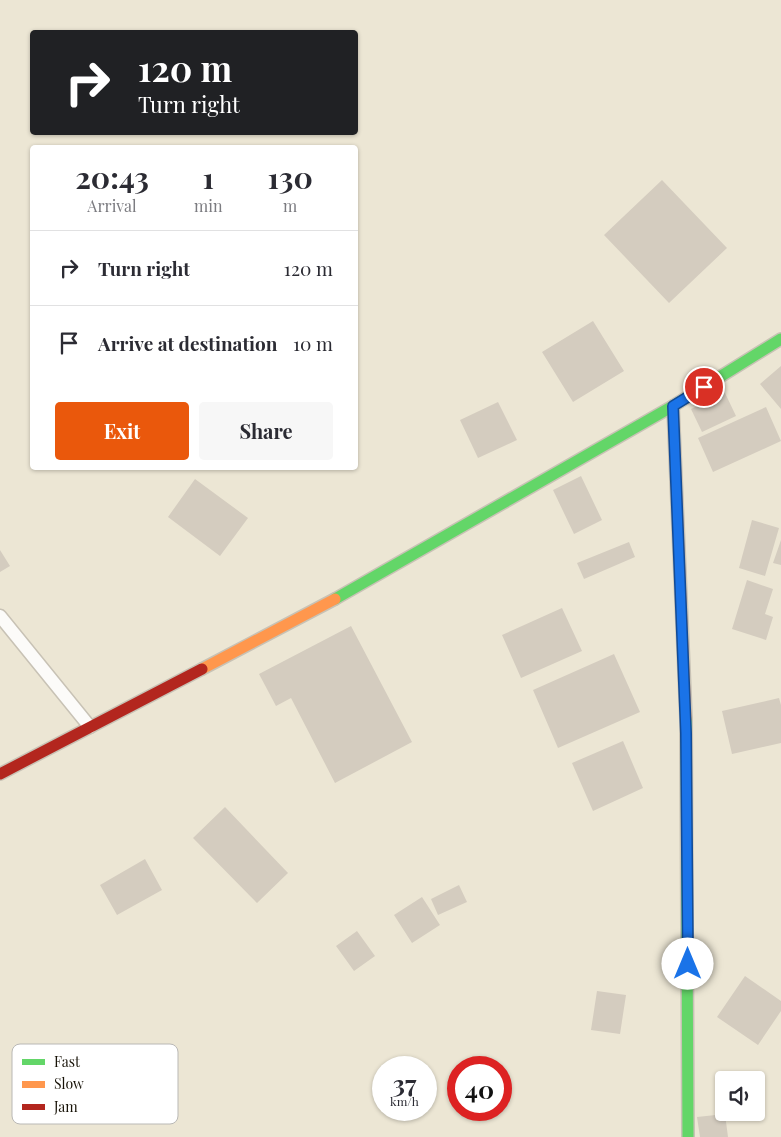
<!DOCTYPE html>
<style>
body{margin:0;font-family:"Playfair Display",serif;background:#f7f7f7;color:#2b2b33;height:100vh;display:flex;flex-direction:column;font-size:19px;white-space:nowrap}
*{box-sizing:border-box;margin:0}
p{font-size:16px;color:#7c7c81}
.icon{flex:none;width:28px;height:28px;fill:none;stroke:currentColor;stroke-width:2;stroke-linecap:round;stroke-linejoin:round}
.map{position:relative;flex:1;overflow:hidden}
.drawer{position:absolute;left:30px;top:145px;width:328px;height:325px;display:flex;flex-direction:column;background:#fff;border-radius:5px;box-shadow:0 1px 4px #0004}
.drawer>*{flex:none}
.guide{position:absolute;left:30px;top:30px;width:328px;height:105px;border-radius:5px;box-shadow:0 1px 4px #0004;background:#202124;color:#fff;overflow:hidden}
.controls{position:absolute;left:715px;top:1071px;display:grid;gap:10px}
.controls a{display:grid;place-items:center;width:50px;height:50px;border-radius:5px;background:#fff;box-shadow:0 1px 4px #0004;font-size:25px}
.speed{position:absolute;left:372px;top:1056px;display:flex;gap:10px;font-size:25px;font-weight:700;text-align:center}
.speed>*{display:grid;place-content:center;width:65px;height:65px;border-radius:50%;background:#fff;box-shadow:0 1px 4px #0004;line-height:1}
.speed small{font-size:12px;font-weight:400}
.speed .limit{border:8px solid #d22;background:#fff;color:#111}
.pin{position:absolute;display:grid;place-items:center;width:42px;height:42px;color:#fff;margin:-21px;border:2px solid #fff;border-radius:50%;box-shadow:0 1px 5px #0007}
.me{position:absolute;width:55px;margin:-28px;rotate:0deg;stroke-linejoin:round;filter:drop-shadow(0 0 4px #0008)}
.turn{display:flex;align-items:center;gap:18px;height:105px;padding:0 25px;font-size:22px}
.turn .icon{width:65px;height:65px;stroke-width:2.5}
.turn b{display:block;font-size:35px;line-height:42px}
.eta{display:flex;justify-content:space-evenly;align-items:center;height:85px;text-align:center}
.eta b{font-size:30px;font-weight:700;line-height:35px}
.primary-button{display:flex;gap:10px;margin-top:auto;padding:10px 25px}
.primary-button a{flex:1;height:58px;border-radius:5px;background:#ea580c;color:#fff;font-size:20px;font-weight:700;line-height:58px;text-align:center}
.primary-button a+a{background:#f7f7f7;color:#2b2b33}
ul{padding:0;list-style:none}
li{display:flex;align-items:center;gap:15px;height:75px;padding:0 25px;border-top:1px solid #e1e1e2}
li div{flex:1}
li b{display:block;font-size:19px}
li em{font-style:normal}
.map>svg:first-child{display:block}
.building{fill:#d4ccbf}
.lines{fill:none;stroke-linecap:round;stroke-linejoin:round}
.lane-casing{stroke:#c8c2b5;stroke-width:15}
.fast-casing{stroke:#c8c2b5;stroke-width:14}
.slow-casing{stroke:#c8c2b5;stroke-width:14}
.jam-casing{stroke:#c8c2b5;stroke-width:14}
.lane{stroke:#fcfbf9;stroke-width:12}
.fast{stroke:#63d668;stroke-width:11}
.slow{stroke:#ff974d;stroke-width:11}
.jam{stroke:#b3261e;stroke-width:11}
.route-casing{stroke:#114b97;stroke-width:12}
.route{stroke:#1a73e8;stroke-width:9}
.key{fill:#fff;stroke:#b9b8b5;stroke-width:1}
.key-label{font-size:14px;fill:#171207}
</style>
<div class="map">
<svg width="781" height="1137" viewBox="0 0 781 1137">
<rect width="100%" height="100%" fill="#ece6d4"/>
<path class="building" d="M662,180L727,248L669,303L604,235Z
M593,321L624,371L573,402L542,352Z
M781,366V409L760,384Z
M725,393L736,416L702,432L691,409Z
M498,402L517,440L478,458L460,420Z
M766,407L781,441L713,472L698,438Z
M581,476L602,520L574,534L553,490Z
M195,479L248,518L220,556L168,517Z
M752,520L779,528L765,576L739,568Z
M781,540V565L773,563Z
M629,542L635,557L584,579L577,563Z
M0,550L10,566L0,572Z
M747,580L773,589L765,614L773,617L766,640L732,629Z
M562,608L582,651L521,678L502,635Z
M351,626L412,742L335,783L291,698L276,706L259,674Z
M614,654L640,712L558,748L533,690Z
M779,698L781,705V743L732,754L722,711Z
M623,741L643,788L593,811L572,763Z
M225,807L288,873L257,903L193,838Z
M145,859L162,890L117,915L100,885Z
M459,885L467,902L438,915L431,899Z
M422,897L440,925L412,943L394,915Z
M357,931L375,956L354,971L336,946Z
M745,976L781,1001V1011L758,1045L717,1017Z
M597,991L626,995L620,1034L591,1030Z
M725,1114L728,1137H700L697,1117Z"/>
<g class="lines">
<g class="lane-casing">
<path id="lane" d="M0,616L90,727"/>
</g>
<g class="fast-casing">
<path id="fast" d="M335,599L673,406L781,339
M686,719L688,1137"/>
</g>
<g class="slow-casing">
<path id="slow" d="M673,406L686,719
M202,669L335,599"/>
</g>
<g class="jam-casing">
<path id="jam" d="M0,774L202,669"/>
</g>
<use href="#lane" class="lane"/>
<use href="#fast" class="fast"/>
<use href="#slow" class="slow"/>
<use href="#jam" class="jam"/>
</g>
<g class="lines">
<g class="route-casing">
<path id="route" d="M688,964L686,733L673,406L704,387"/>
</g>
<use href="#route" class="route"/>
</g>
<rect x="12" y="1044" width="166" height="80" rx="8" class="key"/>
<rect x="22" y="1059" width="23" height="6" fill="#63d668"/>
<rect x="22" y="1081" width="23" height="7" fill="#ff974d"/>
<rect x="22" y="1104" width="23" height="6" fill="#b3261e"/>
<g class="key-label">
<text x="54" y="1067">Fast</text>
<text x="54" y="1089">Slow</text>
<text x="54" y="1112">Jam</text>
</g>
</svg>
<div class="controls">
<a><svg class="icon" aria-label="sound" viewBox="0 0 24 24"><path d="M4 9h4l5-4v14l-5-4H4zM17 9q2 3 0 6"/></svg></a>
</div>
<div class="speed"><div>37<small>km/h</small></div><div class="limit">40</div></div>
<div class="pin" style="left:704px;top:387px;background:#d93025"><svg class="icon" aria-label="arrive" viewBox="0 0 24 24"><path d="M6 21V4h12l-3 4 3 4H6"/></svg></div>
<svg class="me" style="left:688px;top:964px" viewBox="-20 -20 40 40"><circle r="19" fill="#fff"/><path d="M0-13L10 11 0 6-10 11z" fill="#1a73e8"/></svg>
<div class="guide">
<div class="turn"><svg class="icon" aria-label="right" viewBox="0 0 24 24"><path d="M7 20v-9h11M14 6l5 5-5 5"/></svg><div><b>120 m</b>Turn right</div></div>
</div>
<section class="drawer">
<div class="eta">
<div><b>20:43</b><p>Arrival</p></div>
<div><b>1</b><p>min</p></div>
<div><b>130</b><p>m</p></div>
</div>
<ul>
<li><svg class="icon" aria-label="right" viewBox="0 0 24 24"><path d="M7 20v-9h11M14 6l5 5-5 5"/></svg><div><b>Turn right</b></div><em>120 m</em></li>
<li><svg class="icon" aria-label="arrive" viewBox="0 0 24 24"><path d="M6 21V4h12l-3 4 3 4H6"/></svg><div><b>Arrive at destination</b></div><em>10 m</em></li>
</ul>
<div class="primary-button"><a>Exit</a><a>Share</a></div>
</section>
</div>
